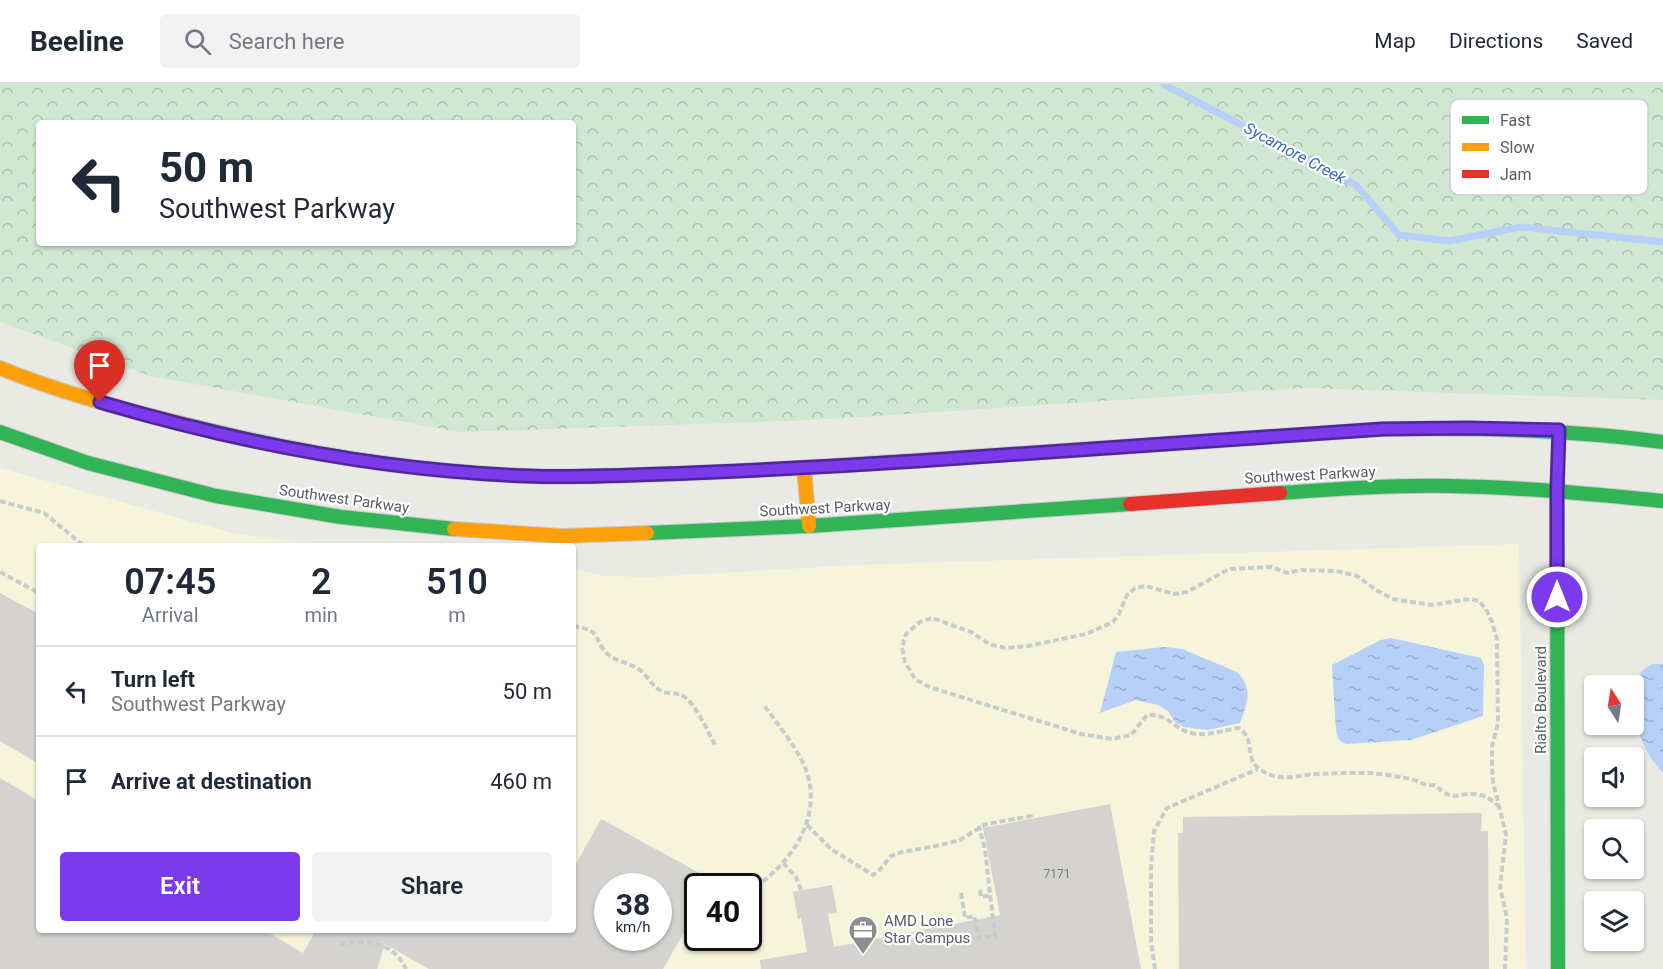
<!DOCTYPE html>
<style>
body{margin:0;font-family:Roboto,sans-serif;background:#f2f2f3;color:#1f2937;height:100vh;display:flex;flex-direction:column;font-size:22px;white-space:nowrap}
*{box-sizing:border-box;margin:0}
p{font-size:20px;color:#747a83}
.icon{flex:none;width:33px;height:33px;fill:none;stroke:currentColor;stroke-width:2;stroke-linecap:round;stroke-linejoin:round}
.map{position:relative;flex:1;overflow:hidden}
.side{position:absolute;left:36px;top:459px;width:540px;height:390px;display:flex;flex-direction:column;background:#fff;border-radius:6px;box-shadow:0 2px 4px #0004}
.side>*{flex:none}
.banner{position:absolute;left:36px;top:36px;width:540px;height:126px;border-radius:6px;box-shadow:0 2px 4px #0004;background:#fff;color:#1f2937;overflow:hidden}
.needle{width:39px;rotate:348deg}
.tools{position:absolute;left:1584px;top:591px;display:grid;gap:12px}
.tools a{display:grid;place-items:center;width:60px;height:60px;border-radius:6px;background:#fff;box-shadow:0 2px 4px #0004;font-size:30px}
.speed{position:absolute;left:594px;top:789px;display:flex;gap:12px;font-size:30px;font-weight:700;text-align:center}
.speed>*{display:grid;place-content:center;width:78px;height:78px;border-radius:50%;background:#fff;box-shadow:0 2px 4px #0004;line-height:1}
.speed small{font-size:15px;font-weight:400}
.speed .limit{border:3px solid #111;border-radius:9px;background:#fff;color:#111}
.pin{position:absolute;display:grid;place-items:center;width:51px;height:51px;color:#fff;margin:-62px -26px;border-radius:50% 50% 50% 0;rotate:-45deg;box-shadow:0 0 6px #0007}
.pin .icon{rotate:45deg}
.me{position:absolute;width:66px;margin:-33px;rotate:0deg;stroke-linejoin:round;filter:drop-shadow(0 0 4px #0008)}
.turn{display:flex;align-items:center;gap:21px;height:126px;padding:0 24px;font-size:27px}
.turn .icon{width:78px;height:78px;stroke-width:2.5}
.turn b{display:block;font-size:42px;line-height:51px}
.eta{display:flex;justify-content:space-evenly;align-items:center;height:102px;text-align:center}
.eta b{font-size:36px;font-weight:600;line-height:42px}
.cta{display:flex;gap:12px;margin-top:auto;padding:12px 24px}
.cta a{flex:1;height:69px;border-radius:6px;background:#7c3aed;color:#fff;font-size:24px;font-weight:600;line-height:69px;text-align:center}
.cta a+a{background:#f2f2f3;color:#1f2937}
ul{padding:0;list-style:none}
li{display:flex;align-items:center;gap:18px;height:90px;padding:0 24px;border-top:2px solid #e0e1e3}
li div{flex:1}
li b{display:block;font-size:22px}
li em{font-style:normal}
header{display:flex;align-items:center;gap:36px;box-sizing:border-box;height:84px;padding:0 30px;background:#fff;border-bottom:2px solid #e0e1e3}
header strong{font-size:28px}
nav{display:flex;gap:33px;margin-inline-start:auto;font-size:21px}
.search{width:420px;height:54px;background:#f2f2f3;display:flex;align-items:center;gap:15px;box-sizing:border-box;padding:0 21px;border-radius:6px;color:#747a83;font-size:22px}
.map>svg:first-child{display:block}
.commercial{fill:#f6f4db;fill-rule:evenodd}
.forest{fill:url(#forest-crowns);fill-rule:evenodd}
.water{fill:url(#water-ripples)}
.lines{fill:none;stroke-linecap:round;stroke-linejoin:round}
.stream{stroke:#b6d0f7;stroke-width:7}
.building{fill:#d4d3cf;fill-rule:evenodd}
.fast-casing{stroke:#c8c9c9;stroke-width:16}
.slow-casing{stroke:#c8c9c9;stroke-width:16}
.jam-casing{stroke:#c8c9c9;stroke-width:16}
.path{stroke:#c6ccca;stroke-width:4;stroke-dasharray:6 3;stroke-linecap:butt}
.fast{stroke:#30b455;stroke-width:14}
.slow{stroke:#ff9f0a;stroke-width:14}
.jam{stroke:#e5322d;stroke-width:14}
.route-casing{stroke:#51269a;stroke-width:15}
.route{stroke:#7c3aed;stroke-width:10}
.labels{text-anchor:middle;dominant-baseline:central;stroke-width:4.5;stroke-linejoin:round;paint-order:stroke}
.number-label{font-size:12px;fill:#787a7e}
.street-label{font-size:15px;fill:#595c63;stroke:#fff}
.poi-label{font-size:15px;fill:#595c63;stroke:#fff;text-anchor:start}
.water-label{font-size:16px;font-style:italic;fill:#3b68c9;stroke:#fff}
.key{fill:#fff;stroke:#cdced0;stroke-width:1.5}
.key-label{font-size:16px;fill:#595c63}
</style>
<header>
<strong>Beeline</strong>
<div class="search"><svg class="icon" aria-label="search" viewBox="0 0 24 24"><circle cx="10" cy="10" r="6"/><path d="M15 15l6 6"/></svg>Search here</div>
<nav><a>Map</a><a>Directions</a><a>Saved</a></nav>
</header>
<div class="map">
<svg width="1663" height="885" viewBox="0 0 1663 885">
<defs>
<pattern id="forest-crowns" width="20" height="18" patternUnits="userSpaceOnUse" patternTransform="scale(1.5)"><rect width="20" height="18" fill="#d0e8d2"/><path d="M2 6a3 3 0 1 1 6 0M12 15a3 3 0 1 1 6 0" fill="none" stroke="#acbfae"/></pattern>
<pattern id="water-ripples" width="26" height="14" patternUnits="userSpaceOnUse" patternTransform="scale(1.5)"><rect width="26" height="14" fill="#b6d0f7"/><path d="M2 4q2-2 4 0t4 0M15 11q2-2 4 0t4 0" fill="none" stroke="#97accc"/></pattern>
</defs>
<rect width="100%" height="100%" fill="#eaeae4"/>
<path class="commercial" d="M0,384L236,450L336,462H39V846H573V485L604,492L651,493L856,481L1519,460L1526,885H0ZM608,802H658V854H608ZM698,802H748V854H698Z"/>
<path class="forest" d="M0,0H1663V316L1304,304L815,336L460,348L150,292L0,238ZM39,39H573V159H39Z"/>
<path class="water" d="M1391,554L1481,574L1484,581L1483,632L1411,656L1346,660L1339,656L1336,647L1332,581L1381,556Z
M1165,563L1182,565L1237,588C1254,605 1247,620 1240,639L1208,646L1184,643L1175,638L1168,627L1158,621L1136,616L1100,629L1116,568Z
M1653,580H1663V688C1641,670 1622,614 1641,588C1643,585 1649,582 1653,580Z"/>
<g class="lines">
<path class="stream" d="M1163,0L1356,101L1399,151L1449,157L1521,143L1663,158"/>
</g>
<path class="building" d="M0,509L39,530V680L0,657Z
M0,694L39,717V846H264L303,869L316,846H573V785L601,735L723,802H698V824L663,885H429L385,860L377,885H0ZM608,802H658V854H608Z
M1110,720L1141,885H761L760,876L807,868L801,834L798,835L793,808L832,801L837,829L828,830L834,863L1000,831L983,744Z
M1482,729L1481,747H1488L1489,885H1179L1178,749H1183V733Z"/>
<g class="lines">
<g class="fast-casing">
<path id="fast" d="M188,341C299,369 414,388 529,392C584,394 638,391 692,389C765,386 838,382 910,377
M0,348L88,379L216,412L341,433L454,445
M1135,362L1383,345C1477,343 1570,346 1663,358
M1280,409C1336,405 1392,401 1449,402C1521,403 1592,410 1663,417
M647,449L809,442L1130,420
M1558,885L1557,406L1559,346"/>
</g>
<g class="slow-casing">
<path id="slow" d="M0,284C61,309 124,326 188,341
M910,377L1135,362
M804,384L809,442
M454,445L563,452L647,449"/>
</g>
<g class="jam-casing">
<path id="jam" d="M1130,420L1280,409"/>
</g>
<path class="path" d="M0,417L44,429L84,462
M0,488L39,509
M573,542C605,546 592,558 610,572C619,578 630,579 640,586C648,592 653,604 663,608C671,610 679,608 686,614C697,623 708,648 715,661
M1500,723C1493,718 1488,712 1480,711C1458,706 1456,721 1435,701C1421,702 1421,697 1410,695C1397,692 1382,690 1369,689C1352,689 1335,689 1318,690C1297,691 1280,699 1261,686C1243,675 1257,657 1239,644C1223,646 1206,653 1191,649C1172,644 1168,629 1147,631L1131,651L1112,655L1081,650L929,603L915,595L905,578L902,564L906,550L920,538L932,534L971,548L989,560L1005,564L1028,562L1086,550L1113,538L1119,530L1127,511L1135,504L1146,502L1174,510L1187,508L1229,485L1271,483L1288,489L1300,486L1336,487L1357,492L1376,506L1393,515L1431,521L1470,515L1479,517L1486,525L1492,538L1497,556L1498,639L1492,662V680L1493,698L1506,750L1500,803L1507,834L1505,885
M807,741L831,765L873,791L878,788L891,772L902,768L941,761L960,756L986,740L1031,732V735
M783,779L796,793L801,806
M980,806L981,813L991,811
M748,808C791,781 826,732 804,681C795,661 776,638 763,620
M961,809L965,834L974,832L979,854L995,852L985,766L979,742
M340,860C367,855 394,858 406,885
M1155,885L1151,857V784L1154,747L1167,724L1258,685"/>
<use href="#fast" class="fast"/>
<use href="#slow" class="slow"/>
<use href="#jam" class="jam"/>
</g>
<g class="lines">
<g class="route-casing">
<path id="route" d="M100,318C239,359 383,387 528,392C582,394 636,391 690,389C766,386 841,382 917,377C1072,366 1228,356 1383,345L1468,344L1559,346L1557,406V513"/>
</g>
<use href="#route" class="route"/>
</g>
<defs>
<g id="office-pin" transform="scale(1.5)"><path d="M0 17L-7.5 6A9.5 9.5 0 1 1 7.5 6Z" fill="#8c8e90" stroke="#fff"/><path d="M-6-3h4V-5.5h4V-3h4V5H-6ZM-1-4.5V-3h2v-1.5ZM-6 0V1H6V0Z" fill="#fff"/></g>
</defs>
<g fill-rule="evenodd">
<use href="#office-pin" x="863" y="846"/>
</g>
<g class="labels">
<g class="number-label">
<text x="1057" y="790">7171</text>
</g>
<g class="street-label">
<text transform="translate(1310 391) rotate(-3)">Southwest Parkway</text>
<text transform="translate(344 415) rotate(8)">Southwest Parkway</text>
<text transform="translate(825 424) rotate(-3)">Southwest Parkway</text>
<text transform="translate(1541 616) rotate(-90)">Rialto Boulevard</text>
</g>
<g class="poi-label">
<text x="884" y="837">AMD Lone<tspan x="884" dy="17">Star Campus</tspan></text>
</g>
<g class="water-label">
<text transform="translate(1295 69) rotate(28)">Sycamore Creek</text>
</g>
</g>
<rect x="1450" y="15" width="198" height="96" rx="9" class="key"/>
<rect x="1462" y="32" width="27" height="8" fill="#30b455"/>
<rect x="1462" y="59" width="27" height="8" fill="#ff9f0a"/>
<rect x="1462" y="86" width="27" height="8" fill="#e5322d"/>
<g class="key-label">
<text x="1500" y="42">Fast</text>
<text x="1500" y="69">Slow</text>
<text x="1500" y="96">Jam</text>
</g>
</svg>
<div class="tools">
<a><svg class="needle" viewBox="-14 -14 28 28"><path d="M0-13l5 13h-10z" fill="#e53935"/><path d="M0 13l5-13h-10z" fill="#747a83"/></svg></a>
<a><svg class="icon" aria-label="sound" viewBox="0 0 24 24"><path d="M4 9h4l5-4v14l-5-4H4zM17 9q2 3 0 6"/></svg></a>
<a><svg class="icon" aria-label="search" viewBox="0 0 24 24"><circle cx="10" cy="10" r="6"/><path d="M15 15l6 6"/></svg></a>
<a><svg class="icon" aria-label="layers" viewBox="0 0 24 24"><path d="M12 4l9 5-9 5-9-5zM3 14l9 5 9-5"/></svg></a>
</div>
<div class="speed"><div>38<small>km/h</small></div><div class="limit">40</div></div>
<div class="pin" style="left:100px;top:318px;background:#d93025"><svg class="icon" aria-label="arrive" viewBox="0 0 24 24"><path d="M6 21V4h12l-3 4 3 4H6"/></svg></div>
<svg class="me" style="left:1557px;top:513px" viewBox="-20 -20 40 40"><circle r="17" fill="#7c3aed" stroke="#fff" stroke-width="3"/><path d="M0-11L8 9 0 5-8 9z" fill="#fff"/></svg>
<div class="banner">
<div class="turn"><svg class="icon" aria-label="left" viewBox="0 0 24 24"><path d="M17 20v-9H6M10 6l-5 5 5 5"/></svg><div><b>50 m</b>Southwest Parkway</div></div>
</div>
<section class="side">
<div class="eta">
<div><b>07:45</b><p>Arrival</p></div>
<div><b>2</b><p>min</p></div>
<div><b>510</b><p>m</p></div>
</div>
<ul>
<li><svg class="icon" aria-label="left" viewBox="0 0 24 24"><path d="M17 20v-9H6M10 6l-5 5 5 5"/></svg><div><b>Turn left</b><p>Southwest Parkway</p></div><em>50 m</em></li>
<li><svg class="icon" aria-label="arrive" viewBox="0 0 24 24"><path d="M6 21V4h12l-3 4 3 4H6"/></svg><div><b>Arrive at destination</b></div><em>460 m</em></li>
</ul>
<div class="cta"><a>Exit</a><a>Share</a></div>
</section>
</div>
